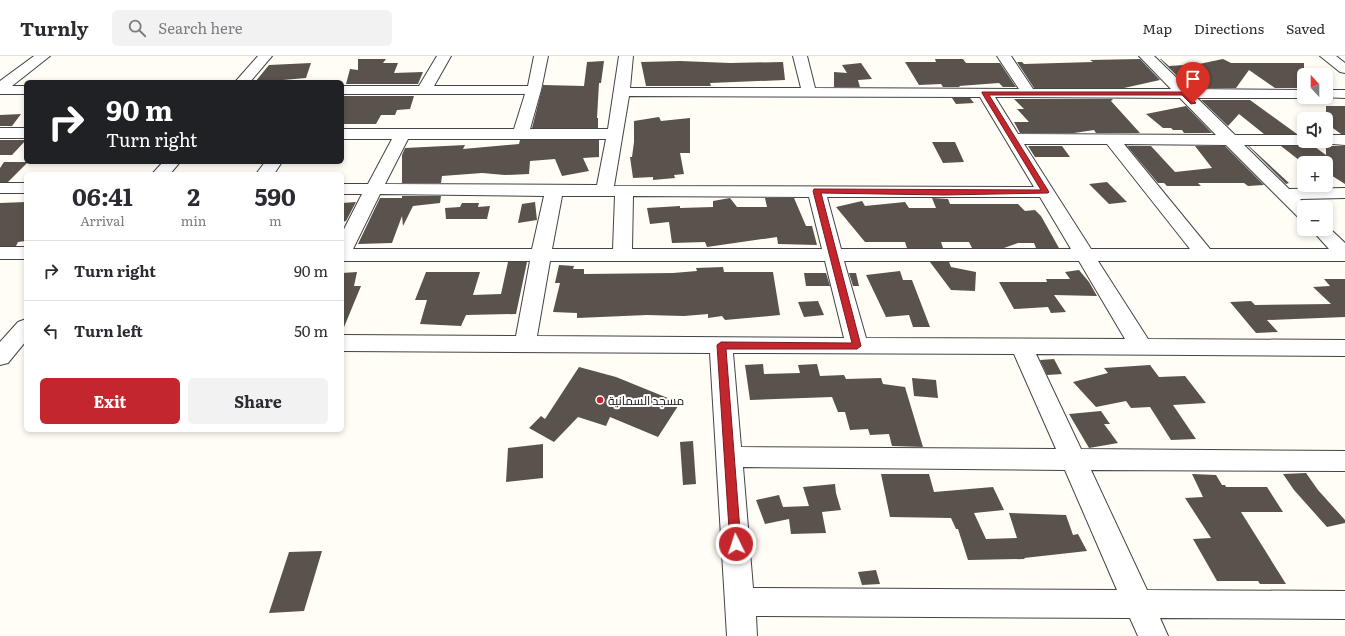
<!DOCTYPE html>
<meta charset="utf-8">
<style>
body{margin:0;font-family:Literata,Cairo,serif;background:#f2f2f3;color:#2b2b33;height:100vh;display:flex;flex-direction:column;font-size:15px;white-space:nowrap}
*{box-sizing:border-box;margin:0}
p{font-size:13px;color:#7c7c81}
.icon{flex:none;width:22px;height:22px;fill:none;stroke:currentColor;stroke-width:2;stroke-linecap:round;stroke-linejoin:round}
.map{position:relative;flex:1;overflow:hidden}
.details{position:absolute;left:24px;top:116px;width:320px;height:260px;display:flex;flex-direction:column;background:#fff;border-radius:6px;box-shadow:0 2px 6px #0003}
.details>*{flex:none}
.top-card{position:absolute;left:24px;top:24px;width:320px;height:84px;border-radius:6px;box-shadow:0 2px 6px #0003;background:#202124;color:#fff;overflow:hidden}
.needle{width:26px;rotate:339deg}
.controls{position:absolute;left:1297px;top:12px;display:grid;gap:8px}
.controls a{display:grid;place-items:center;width:36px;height:36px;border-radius:6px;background:#fff;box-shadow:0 2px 6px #0003;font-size:20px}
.pin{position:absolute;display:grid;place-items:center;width:34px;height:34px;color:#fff;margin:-41px -17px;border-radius:50% 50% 50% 0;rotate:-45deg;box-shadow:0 0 4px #0007}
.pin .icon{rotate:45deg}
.me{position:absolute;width:44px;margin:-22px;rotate:356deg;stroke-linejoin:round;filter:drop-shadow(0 0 3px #0008)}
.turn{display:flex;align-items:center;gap:14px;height:84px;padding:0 16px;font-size:18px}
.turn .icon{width:52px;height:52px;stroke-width:2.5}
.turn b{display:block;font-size:28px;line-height:34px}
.eta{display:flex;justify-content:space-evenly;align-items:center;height:68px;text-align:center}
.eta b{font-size:24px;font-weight:700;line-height:28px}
.cta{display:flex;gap:8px;margin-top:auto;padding:8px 16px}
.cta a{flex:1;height:46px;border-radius:6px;background:#c4262e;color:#fff;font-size:16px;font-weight:700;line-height:46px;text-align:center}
.cta a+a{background:#f2f2f3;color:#2b2b33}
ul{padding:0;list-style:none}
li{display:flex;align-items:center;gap:12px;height:60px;padding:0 16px;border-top:1px solid #e1e1e2}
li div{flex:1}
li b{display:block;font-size:15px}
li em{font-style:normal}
header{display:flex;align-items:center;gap:24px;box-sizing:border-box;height:56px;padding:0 20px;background:#fff;border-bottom:1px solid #e1e1e2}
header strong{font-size:19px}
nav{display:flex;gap:22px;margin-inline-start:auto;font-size:14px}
.search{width:280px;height:36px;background:#f2f2f3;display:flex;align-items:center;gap:10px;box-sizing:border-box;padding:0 14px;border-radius:6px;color:#7c7c81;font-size:15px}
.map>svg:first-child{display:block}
.building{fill:#5a524d}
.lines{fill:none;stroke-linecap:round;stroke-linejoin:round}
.minor-casing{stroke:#444;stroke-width:2}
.minor{fill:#fff;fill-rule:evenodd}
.route{fill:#c4262e;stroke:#7f191e}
.poi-dot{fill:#c4262e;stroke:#fff;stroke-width:1.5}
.labels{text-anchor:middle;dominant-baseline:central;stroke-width:4;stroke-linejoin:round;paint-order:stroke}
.poi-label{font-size:12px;fill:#111;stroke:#fff;text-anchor:start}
</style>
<header>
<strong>Turnly</strong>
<div class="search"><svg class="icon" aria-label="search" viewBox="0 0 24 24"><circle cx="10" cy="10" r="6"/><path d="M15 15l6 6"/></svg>Search here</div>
<nav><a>Map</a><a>Directions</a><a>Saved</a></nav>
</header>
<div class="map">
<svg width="1345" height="580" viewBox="0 0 1345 580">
<rect width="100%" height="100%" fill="#fffdf5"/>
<path class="building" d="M358,3H386L383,7H398L394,17L423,16L418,28H346L350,13L358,14Z
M935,3H963L966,7H1000L1016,31H1003L999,27L959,30L960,31H943L941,28L919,29L905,6H936Z
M1140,3L1160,24L1124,32H1034L1017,6H1022L1024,8L1093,6L1090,4Z
M1160,3H1161L1169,10L1199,8L1223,3L1231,7H1304V32H1275L1249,14L1236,32H1189Z
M604,5L601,27H599L597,62H598V72H532L543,29L584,30L587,6Z
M680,5L730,7L783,6L785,24L710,27L711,30H646L641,6Z
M311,7L306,22L283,24L282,26H255L269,9Z
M861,7L872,23L858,24L860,31H834V16L847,17L842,9Z
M342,40H414L410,53L397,54L395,59H381L376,68H342Z
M952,42H970L974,47L956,48Z
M1014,43H1113L1111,45L1140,77H1096L1094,74L1074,77H1020L1014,66H1029L1017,53H1024Z
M1201,44H1250L1297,78H1264L1239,58L1228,70Z
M1186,50L1212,77H1184L1182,74H1173L1171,72H1163L1146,58Z
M1326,50H1345V78H1341L1326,67Z
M21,58L12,70H0V59Z
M659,61L661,65L690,62V97H680L684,118L674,119L675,122L653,124V121L633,122L630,101H632L634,86V65Z
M0,84H26L12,99H0Z
M520,84H599V101L583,102L589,115L562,120L555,103L530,105L529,118L505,119L482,117L442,120L441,127H402V99L405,92L465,89L463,93L519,88Z
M932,86H955L964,106L943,107Z
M1311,88L1326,99V90H1345V128L1326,116V107H1312L1304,102V108L1281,90H1304Z
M1028,90H1062L1070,101H1035Z
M1127,90H1151L1175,116L1212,112L1195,90H1225L1264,129L1248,130L1244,127H1198L1201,130H1167L1164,127H1158Z
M1248,90H1249L1289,127L1286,128Z
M4,106H28L8,126H0V112Z
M1107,126L1127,146L1109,148L1089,128Z
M402,140H441L440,147L413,150L403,170L402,160L392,187L358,188L380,142H402Z
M730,142L737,151H767L765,142H794L806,170H812L817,189L778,188L777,181L707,191L705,186L672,187L669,166L650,168L647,152L680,150V152L713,151V145Z
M932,142L948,143L950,148H1018L1025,155L1035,154L1041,160L1059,192H1036L1034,187H1018L1004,192H972L969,186H941L943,192H907L905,186H865L836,151L862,145L865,150L905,146L909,152H936Z
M26,146V185L18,186L16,190H0V147Z
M356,146L346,165L342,166V147Z
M535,146L537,164L518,167L522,148Z
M462,147H479L478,151L490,150L487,163H446L445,152L460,151Z
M508,206H527L516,258L466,259L461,270L420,268L427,244H415L426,216H480L473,239L501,238Z
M930,206H949L951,211L976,216L975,235L951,234Z
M559,209L574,210L573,213H584V218L673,217L697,215L696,212L723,211L724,216H773L780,259L725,264L722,260L708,262V258L684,260L647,259L577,262V257L553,256L560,227H555Z
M1079,214L1089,226L1097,240L1054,239L1066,256L1051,257L1048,251L1014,253L999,226H1047L1046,223H1070L1065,216Z
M900,215L903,224H912L930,271H913L909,259L886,261L866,219Z
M357,216L354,230H361L342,276V217Z
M804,217H826L830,230H806Z
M849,217H856L859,230H853Z
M1324,223H1345V261L1267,264L1278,276L1256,277L1230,246L1251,245L1255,249L1331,248L1313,231L1330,230Z
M818,245L824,259L804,261L798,246Z
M1054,303L1062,318L1047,319L1040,304Z
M763,308L764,318L800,317L798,309L817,308L820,320L844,319L846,323L881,322L883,328L905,331L923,391L892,390L889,378L870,379L868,373L850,374L845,356H838L832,341L750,344L745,309Z
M1150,309L1159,321L1185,320L1206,347L1173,349L1196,383L1171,384L1150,351L1131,352L1126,345L1096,351L1073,326L1108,317L1104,312Z
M579,311L616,321L680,347L658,381L610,361L606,370L578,361L554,386L529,372L541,360L545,363Z
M912,322L936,324L938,342L914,340Z
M1101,355L1110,368H1104L1118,387L1089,392L1069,358Z
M693,385L696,428L683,429L680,386Z
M543,388V422L506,426L508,392Z
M1306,417L1318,434L1345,464V467L1327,471L1294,434L1283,418Z
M881,418H929L934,436L993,431L1004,454L974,457L986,483L1017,482L1009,457L1066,459L1073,479L1078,478L1087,495L1024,502L1025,503L968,504L958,473H956L951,462L890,461Z
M1192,418L1216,419L1222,429H1225L1226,431H1267L1283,456H1241L1286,528H1260L1258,525H1217L1193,483L1211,482L1185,442L1203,441Z
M835,428L836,437L841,454L822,456L826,477L791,478L789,463L765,468L756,444L779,439L783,451L809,450L803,431Z
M322,495L304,555L269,557L289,496Z
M876,514L880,528L862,529L858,516Z"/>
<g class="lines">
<g class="minor-casing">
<path id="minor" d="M34,0H50L12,30H26V38H0V25Z
M258,0H272L250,26H235Z
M437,0H451L434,30H528L534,0H548L541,34L530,73H608L619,0H633L630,32H801L793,0H807L815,32L1019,33L997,0H1011L1033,33H1171L1139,0H1154L1188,33L1304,34V41H1309L1304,42H1197L1235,79H1304V85H1311L1310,87L1304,89H1244L1289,133L1345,132V142L1300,143L1308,151H1304V162L1298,161L1226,89L1124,88L1210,193H1329L1311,173H1326V169L1345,187V205H1098L1148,283L1345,284V300L1036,298L1081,393L1345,395V415L1091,414L1147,534L1345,535V563L1160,562L1168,580H1138L1130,562L756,560L757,580H727L710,297L342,295V279L516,280L530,205H342V177L362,138H342V128H368L392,83H342V73H514L525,38H342V30H419ZM629,40L980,41L1034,131L614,130ZM995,41L1180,42L1216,79L1018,78ZM408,83H606L597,129L385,128ZM1024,88H1107L1190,193H1091ZM380,138L544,140L532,193H353ZM562,140H615L613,193H552ZM633,140L809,141L822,193H632ZM827,141H1040L1071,193H841ZM550,205H825L844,282L537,280ZM844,205H1079L1125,283L866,282ZM733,297L1014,298L1056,393L741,391ZM743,411L1065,414L1117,534L753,532Z
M1320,0H1336L1345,7V17L1340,16Z
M1326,34H1345V42L1321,41H1326Z
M0,72H26V82H0Z
M1326,79H1345V89L1320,87L1319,85H1326Z
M163,106H180L170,118H152Z
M265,106H282L274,118H256Z
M0,127H26V137H0Z
M0,191H26V203H0Z
M26,263V285L8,307L0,309V286L18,266Z"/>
</g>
<use href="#minor" class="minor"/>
</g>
<path class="route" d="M982,36H1184L1196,47L1191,48L1182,39H989L1049,136L1048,137L944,139L821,137L861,290L857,293H726L741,488L740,492L736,494L731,492L730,488L717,289L721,286L852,287L813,135L814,133L1041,134L982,37Z"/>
<circle class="poi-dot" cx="600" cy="344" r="4"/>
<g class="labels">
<g class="poi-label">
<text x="608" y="344">مسجد السمانية</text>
</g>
</g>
</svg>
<div class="controls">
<a><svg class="needle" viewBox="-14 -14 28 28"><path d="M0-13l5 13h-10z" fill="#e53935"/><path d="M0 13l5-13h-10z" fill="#7c7c81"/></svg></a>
<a><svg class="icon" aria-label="sound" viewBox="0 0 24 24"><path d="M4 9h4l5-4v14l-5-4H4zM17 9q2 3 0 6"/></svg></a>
<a>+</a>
<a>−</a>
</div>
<div class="pin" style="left:1193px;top:47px;background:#d93025"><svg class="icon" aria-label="arrive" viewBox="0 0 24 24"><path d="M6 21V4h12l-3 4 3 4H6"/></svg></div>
<svg class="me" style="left:736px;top:488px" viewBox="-20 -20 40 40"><circle r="17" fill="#c4262e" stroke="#fff" stroke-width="3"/><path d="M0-11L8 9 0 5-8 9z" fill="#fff"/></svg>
<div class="top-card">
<div class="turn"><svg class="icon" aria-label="right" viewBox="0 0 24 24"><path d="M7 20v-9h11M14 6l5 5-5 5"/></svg><div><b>90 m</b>Turn right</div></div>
</div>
<section class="details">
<div class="eta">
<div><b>06:41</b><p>Arrival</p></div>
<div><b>2</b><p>min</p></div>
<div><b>590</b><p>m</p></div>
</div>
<ul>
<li><svg class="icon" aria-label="right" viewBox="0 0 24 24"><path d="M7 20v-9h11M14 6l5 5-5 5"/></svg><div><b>Turn right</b></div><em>90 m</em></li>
<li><svg class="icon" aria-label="left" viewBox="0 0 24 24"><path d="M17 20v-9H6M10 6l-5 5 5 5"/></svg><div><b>Turn left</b></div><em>50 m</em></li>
</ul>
<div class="cta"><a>Exit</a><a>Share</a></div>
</section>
</div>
